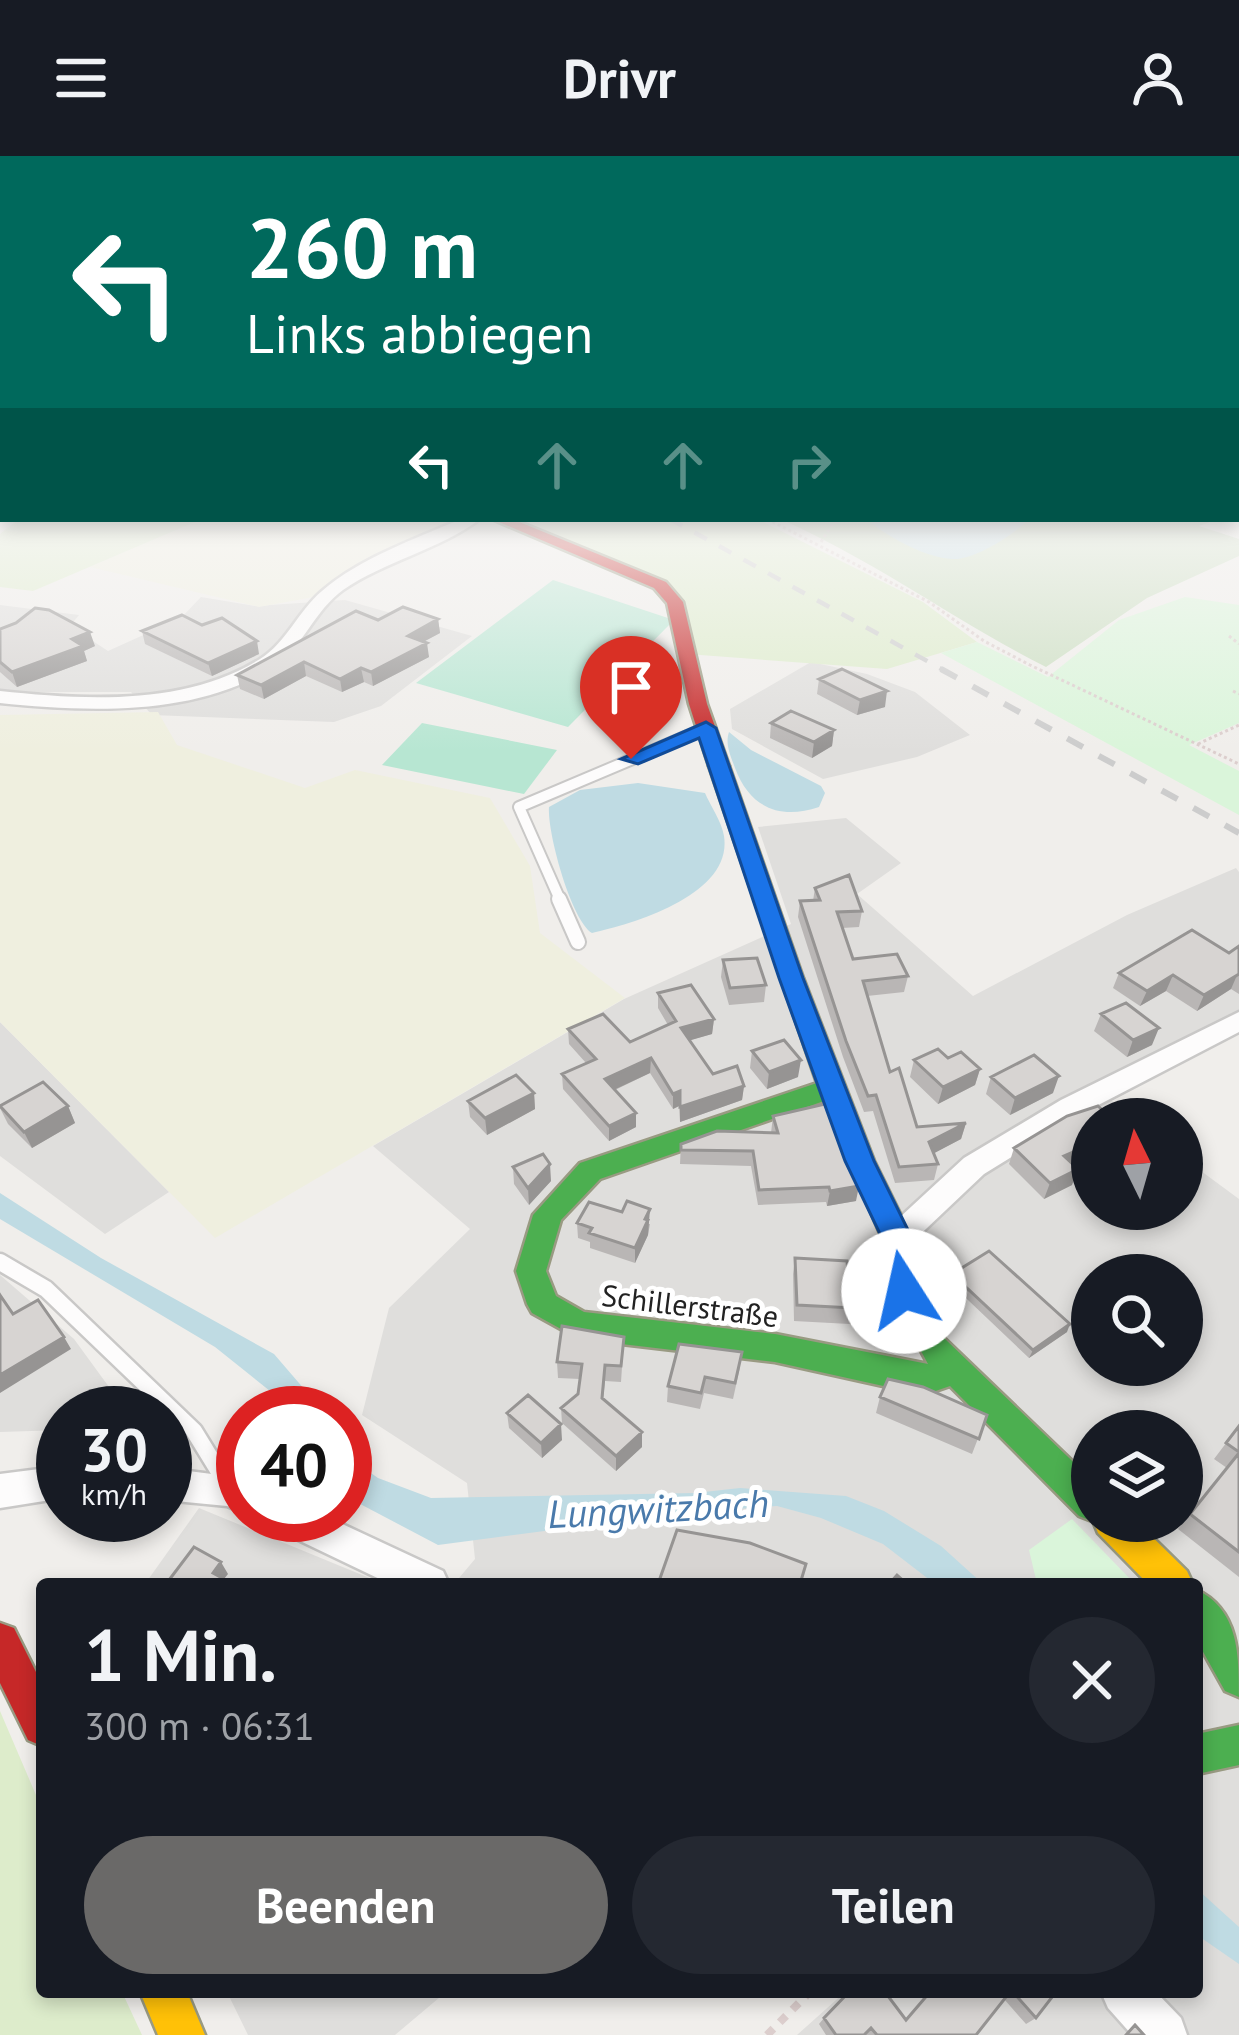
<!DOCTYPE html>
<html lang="de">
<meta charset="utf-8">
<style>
body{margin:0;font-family:"PT Sans",sans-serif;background:#242831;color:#f1f3f6;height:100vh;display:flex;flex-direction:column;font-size:45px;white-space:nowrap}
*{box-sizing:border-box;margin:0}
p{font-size:39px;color:#9ea1a6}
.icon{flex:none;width:66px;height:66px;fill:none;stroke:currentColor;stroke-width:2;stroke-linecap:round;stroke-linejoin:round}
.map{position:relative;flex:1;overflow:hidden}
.sheet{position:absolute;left:36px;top:1422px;width:1167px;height:420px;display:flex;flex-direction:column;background:#171b24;border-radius:12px;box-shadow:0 6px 18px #0003}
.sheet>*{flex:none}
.top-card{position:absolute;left:0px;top:0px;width:1239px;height:366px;box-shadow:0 6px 18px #0003;background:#00695c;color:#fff;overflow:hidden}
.needle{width:78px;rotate:355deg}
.buttons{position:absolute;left:1071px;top:942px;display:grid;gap:24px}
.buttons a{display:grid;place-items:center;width:132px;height:132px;border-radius:50%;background:#171b24;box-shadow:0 6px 18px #0003;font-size:60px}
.speed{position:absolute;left:36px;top:1230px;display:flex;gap:24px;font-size:60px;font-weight:700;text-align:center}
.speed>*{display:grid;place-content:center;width:156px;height:156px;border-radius:50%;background:#171b24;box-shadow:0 6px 18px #0003;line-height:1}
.speed small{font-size:30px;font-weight:400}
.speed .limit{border:18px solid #d22;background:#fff;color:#111}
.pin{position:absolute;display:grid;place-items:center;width:102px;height:102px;color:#fff;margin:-123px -51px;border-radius:50% 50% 50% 0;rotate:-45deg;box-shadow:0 0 12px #0007}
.pin .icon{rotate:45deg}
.me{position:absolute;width:132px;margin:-66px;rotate:350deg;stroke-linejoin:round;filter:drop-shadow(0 0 9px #0008)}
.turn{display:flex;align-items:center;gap:42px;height:252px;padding:0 48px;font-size:54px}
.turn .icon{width:156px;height:156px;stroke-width:2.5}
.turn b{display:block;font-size:84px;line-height:102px}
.lanes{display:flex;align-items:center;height:114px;padding:0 48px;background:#0003;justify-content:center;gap:60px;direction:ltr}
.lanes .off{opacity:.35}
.round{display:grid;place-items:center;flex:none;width:126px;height:126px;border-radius:63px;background:#242831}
.summary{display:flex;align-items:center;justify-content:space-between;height:204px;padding:0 48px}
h1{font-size:72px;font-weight:600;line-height:90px}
.primary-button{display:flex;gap:24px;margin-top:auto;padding:24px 48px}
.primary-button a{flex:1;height:138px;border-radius:72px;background:#6a6968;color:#fff;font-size:48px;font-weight:600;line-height:138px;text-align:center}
.primary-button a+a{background:#242831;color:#f1f3f6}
header{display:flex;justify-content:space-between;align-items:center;height:156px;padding:0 48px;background:#171b24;font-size:54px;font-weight:600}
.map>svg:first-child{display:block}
.residential{fill:#dfdedc;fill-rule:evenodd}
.farmland{fill:#efefdf}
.grass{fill:#ddeccb}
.forest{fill:#cbdec1}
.park{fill:#daf5da}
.pitch{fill:#b7e6d2}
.water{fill:#bfdbe3}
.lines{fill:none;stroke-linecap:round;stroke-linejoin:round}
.lane-far2-casing{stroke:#c9c8c7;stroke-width:14}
.lane-far1-casing{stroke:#c9c8c7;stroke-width:18}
.lane-casing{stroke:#c9c8c7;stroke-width:21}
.street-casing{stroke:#c9c8c7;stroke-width:5}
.fast-casing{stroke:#999a82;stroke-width:5}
.slow-casing{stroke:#999a82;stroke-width:5}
.jam-casing{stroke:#999a82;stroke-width:5}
.path-far1{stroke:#dccecd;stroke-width:3;stroke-dasharray:3 3;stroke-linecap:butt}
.path{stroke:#dccecd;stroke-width:8;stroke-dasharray:9 9;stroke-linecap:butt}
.lane-far2{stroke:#fdfcfc;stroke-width:10}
.lane-far1{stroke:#fdfcfc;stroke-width:14}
.lane{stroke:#fdfcfc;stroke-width:16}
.street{fill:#fdfcfc;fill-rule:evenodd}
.fast{fill:#4caf50;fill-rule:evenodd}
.slow{fill:#ffc107;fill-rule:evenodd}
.jam{fill:#c62828;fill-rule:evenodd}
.rail-far1{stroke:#ccc;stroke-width:4.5;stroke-dasharray:14 14;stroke-linecap:butt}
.rail{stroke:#ccc;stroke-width:6;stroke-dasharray:18 18;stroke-linecap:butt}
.wall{fill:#b9b6b5}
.shaded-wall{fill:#969493}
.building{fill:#d7d4d2;stroke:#969493;stroke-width:3}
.route{fill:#1a73e8;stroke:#114b97;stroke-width:3}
.labels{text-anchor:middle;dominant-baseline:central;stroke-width:10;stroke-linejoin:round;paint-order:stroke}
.street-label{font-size:30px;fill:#222;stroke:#fff}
.near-water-label{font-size:39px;font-style:italic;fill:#4a7aab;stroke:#fff}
</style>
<header><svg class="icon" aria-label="menu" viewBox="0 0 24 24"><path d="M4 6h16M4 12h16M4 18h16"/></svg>Drivr<svg class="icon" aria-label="person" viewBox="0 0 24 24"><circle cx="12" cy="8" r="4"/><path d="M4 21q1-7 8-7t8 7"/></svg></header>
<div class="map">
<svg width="1239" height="1879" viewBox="0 0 1239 1879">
<rect width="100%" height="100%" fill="#f0eeeb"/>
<path class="residential" d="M201,441L255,450L345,444L472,480L381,550L334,566L152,559L131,536H0V449L79,459L70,470L108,495L181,462Z
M811,506L867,518L915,536L970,579L917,601L823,623L732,573L730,553Z
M846,662L901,707L857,738L973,840L1127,759L1236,712L1239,716V858L1093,927L1131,963H1092V1053H1182V1001L1239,1043V1879H797L845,1836H1197V1428H454L475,1403L467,1327L362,1259L389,1152L470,1073L373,990L624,843L791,768L758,671ZM1092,1119H1182V1209H1092ZM1092,1275H1182V1365H1092Z
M0,866L169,1036L105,1078L0,1000Z
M0,1119L74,1183L128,1257H63V1274L0,1276Z
M199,1352L384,1428H145Z
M227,1836H446L395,1879H248Z"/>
<path class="farmland" d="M202,363H458L319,440L259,451L90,411Z
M158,556L177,589L305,632L355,614L490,642L530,710L540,777L625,842L215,1082L0,866V559Z"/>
<path class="grass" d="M19,363H202L33,435L0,431V378Z
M499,363H757L923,446L977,486L887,513L687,498L660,429Z
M0,1555L42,1653V1836H122L142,1879H0Z"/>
<path class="forest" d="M780,363H1218L1199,370L1239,383V400L1147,442L1046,511C955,465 874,404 780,363Z"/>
<path class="park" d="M1185,441L1239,449V567L1189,589L1239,615V659L941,497L977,486L1048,521L1119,464Z
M1072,1363L1135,1428H1037L1029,1394Z"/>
<path class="pitch" d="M553,424L674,464L568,571L416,527Z
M422,567L557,594L524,638L382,609Z"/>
<path class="water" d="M882,363H1029C1013,379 975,404 952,403C927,402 890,382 871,367Z
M729,576L751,594L821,630L825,637L819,651C780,664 750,652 735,612C730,598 725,588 729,576Z
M638,627L705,637C710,649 722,666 724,680C733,738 636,767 592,777C571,764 547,676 549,651L580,634Z
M0,1037L101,1102L274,1198L311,1241L317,1257H271L270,1235L215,1191L0,1063Z
M345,1299L378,1322L431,1342L695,1337L740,1332L846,1340L884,1355L941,1390L983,1428H935L883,1388L821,1362L777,1350L682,1357L438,1389L345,1340Z
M1197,1733L1239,1771V1808L1197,1779Z"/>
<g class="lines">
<g class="lane-far2-casing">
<path id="lane-far2" d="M561,746L519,651L706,572"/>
</g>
<g class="lane-far1-casing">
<path id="lane-far1" d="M559,743L578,786"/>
</g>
<g class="lane-casing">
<path id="lane" d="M0,1106L46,1133L194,1275L229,1332"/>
</g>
<g class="street-casing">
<path id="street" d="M461,363H480C441,393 385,405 343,434C315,454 304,489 276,509C199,561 88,556 0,547V535C85,544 185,550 260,503C287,486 298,455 322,435C360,402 415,383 461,363Z
M1239,856V876L1081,958L984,1018L908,1090L897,1094L886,1090L882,1082L886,1074L964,1002L1061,944Z
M63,1310V1342L0,1352V1318Z
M165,1312L243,1322V1357L227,1350L165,1344Z
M266,1359H323L443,1415L449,1428H390L271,1371Z
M1101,1836H1156L1181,1862L1187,1879H1132L1108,1852Z"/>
</g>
<g class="fast-casing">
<path id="fast" d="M719,604L729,610L803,822L874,1005L912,1082L920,1135L945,1183L1092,1324V1365L1079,1360L950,1230L924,1239L775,1206L579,1183L532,1157L527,1148L516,1115L533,1059L580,1007L817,927L709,610ZM824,945L882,1082L889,1135L928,1208L775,1178L584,1156L556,1140L546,1115L561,1064L600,1023Z
M1197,1434C1239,1454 1239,1499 1239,1541L1225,1535L1197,1485Z
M1239,1569V1609L1197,1618V1578Z"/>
</g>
<g class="slow-casing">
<path id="slow" d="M1093,1365H1136L1187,1415L1193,1428H1148L1098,1377Z
M140,1836H187L205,1879H158Z"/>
</g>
<g class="jam-casing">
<path id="jam" d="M492,363H512L666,426L683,446L707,548L729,610L726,614L719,616L709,610L689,548L667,447L654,432Z
M0,1467L14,1472L42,1528V1590L28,1584L0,1527Z"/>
</g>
<path class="path-far1" d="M767,363L929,446L984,485L1030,509L1239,608
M821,386L833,367L846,363
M1229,480L1239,488
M1233,535L1239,538
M1198,588L1239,569"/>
<path class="path" d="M1087,1428H1108
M767,1879L810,1836"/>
<use href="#lane-far2" class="lane-far2"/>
<use href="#lane-far1" class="lane-far1"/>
<use href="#lane" class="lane"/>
<use href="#street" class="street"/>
<use href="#fast" class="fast"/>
<use href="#slow" class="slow"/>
<use href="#jam" class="jam"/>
<path class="rail-far1" d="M670,363L947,516"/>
<path class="rail" d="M941,513L1239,677"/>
</g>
<path class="wall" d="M438,463L440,477L423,486L429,501L373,530L364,526L342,536L306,520L264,543L240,533L237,519L378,464Z
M0,473L95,490L84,495L87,505L17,531L0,516Z
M142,475L259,498L212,520L145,488Z
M819,523L885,551L857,559L817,538Z
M771,567L834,574L832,590L812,602L770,582Z
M815,732L862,755L859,771L842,772L853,803L908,820L904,836L867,840L890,916L917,971L966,967L961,983L934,997L938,1008L934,1024L895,1027L873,955L864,956L843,901L798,761L800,745H813Z
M1239,790V838L1231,833L1197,855L1166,835L1140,850L1113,832L1119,817L1229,797Z
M723,804L766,829L764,846L729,849L721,821Z
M658,837L714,863L712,878L690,884L713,918L744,930L742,944L680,966L679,950L673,953L650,917L615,934L636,971L609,985L563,933L562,918L586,907L569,888L568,873L630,886L668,869L658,852Z
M1101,858L1152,889L1127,901L1094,875Z
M752,895L798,921L767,933L750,912Z
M948,902L980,913L975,929L938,948L910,921L914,904Z
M991,921L1053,937L1010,959L986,938Z
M534,937L535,953L487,979L470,961L468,945Z
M68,950L75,967L32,992L8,968L0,952Z
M773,960L856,1045L827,1050L826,1046L758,1049L751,1010L680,1008L681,988L771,977Z
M1092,963V1001L1074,1009L1072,1029L1044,1043L1009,1008L1014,992Z
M513,1011L551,1025L529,1049L514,1028Z
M577,1067L650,1068L648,1079L635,1107L590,1092V1086L578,1082Z
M795,1102L848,1116L872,1153L868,1169L794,1165L793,1118Z
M952,1118L1067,1176L1029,1202L949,1126Z
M624,1181L621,1226L605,1225L603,1244L642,1276V1291L616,1315L562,1267L561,1252L578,1238L580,1223L558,1222L557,1206Z
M740,1211L733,1243L704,1237L700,1253L667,1246L668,1230Z
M880,1241L987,1259L972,1298L876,1257Z
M507,1257L562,1284L542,1302L509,1272Z
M1239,1270V1421L1178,1373L1227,1312L1214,1303Z
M929,1836H1056L1036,1862L1026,1868L1004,1843L976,1879H826L819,1868L824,1862L906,1864Z"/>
<path class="shaded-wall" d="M438,463L440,477L410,493L408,480Z
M90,476L95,490L84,495L87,505L17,531L12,516L72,483Z
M257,485L259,498L212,520L208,507Z
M427,487L429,501L373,530L371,516Z
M304,506L306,520L264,543L261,529Z
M361,512L364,526L342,536L340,523Z
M887,535L885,551L857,559L860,544Z
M834,574L832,590L812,602L814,586Z
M1238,817L1231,833L1197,855L1204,839Z
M1173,819L1166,835L1140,850L1147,835Z
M714,863L712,878L681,887V872Z
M1159,872L1152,889L1127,901L1133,884Z
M651,902L650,917L605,938V923Z
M801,904L798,921L767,933L769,916Z
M980,913L975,929L938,948L943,931Z
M1059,920L1053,937L1010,959L1015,942Z
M744,930L742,944L680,966V951Z
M680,935L679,950L673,953V938Z
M534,937L535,953L487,979L485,962Z
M68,950L75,967L32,992L24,976Z
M636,957V971L609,985V970Z
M966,967L961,983L925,1002L929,986Z
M1092,988V1001L1058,1016L1064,1000Z
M550,1008L551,1025L529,1049L528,1032Z
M1078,1013L1072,1029L1044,1043L1050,1027Z
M859,1030L856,1045L827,1050L830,1035Z
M650,1053L648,1079L635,1107V1092Z
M1070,1168L1067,1176L1029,1202L1033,1194Z
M64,1181L71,1193L0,1237V1219Z
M561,1268L562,1284L542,1302L541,1287Z
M642,1276V1291L616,1315V1300Z
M221,1406L228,1418L220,1428L213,1417Z"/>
<path class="building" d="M403,451L438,463L408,480L427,487L371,516L361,512L340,523L304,506L261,529L237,519L356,455L378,464Z
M35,452L49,454L90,476L72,483L83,490L12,516L0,506V473L16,467Z
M182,459L202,469L222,462L257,485L208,507L142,475Z
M842,513L887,535L860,544L819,523Z
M791,555L834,574L814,586L771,567Z
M849,719L862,755L837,756L853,803L897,798L908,820L863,825L890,916L899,912L917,971L966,967L929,986L938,1008L899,1011L876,939L868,940L846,885L800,745L820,744L815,732Z
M1192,774L1229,797L1239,790V818L1204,839L1173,819L1147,835L1119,817Z
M757,802L766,829L730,832L723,804Z
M691,829L714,863L681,872L713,918L737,910L744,930L680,951V935L673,938L651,902L605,923L636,957L609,970L562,918L596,903L568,873L603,858L630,886L676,865L658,837Z
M1126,847L1159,872L1133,884L1101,858Z
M784,884L801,904L769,916L752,895Z
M938,893L948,902L961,896L980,913L943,931L914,904Z
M1034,899L1059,920L1015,942L991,921Z
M516,919L534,937L485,962L468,945Z
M43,926L68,950L24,976L0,950Z
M825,948L859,1030L830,1035L829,1031L759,1034L753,995L681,994V988L717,975L778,977L773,960Z
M1098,950L1112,963H1092V988L1064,1000L1078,1013L1050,1027L1014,992L1067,960Z
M543,998L550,1008L528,1032L513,1011Z
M627,1045L650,1053L645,1063L648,1064L635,1092L589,1077L592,1072L577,1067L589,1046L622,1056Z
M989,1095L1070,1168L1033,1194L952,1118Z
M795,1102L847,1105L848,1116L869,1117L872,1153L797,1149Z
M0,1139L13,1158L38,1144L64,1181L0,1219Z
M562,1170L624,1181L621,1210L605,1209L602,1242L642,1276L616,1300L561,1252L578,1238L582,1208L557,1206Z
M679,1188L742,1196L735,1227L705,1221L701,1237L668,1230Z
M888,1223L923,1231L987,1259L979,1283L880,1241Z
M528,1239L561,1268L541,1287L507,1257Z
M1239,1270V1296L1226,1287Z
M1239,1297V1396L1190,1358Z
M677,1374L750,1387L806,1408L800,1428H658Z
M194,1391L221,1406L213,1417L233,1428H166Z
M897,1419L907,1428H889Z
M849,1836H885L906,1864L930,1836H1010L976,1879H877L871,1872L864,1879H836L824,1862Z
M1013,1836H1056L1036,1862Z
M1135,1869L1144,1879H1126Z"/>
<linearGradient id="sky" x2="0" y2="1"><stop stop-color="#97c4e6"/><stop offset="0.56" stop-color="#f8f7f6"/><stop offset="1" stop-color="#f8f7f6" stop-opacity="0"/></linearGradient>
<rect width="1239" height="596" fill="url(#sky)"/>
<path class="route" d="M706,566L716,572L803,822L874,1005L912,1082L920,1135L916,1144L904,1148L893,1144L882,1082L845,1005L779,822L699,582L638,608L621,603Z"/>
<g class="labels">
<g class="street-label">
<text transform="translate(690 1149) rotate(7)">Schillerstraße</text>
</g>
<g class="near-water-label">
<text transform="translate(658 1352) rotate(-3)">Lungwitzbach</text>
</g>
</g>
</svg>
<div class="buttons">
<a><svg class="needle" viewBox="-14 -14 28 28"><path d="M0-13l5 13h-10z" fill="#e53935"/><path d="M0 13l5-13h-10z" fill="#9ea1a6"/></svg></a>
<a><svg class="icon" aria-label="search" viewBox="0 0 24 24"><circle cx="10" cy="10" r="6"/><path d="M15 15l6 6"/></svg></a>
<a><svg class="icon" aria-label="layers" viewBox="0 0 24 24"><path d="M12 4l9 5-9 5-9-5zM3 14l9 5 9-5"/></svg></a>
</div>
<div class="speed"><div>30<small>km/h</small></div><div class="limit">40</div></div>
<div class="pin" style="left:631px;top:603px;background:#d93025"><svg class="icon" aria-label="arrive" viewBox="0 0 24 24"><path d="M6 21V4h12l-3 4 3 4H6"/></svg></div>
<svg class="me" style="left:904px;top:1135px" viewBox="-20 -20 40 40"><circle r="19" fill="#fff"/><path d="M0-13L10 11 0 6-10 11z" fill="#1a73e8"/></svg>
<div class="top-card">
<div class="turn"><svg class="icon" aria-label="left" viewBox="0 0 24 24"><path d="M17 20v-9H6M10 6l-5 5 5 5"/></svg><div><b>260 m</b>Links abbiegen</div></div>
<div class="lanes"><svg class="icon" aria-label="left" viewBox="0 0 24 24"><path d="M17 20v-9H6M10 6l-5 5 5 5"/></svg><svg class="icon off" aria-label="ahead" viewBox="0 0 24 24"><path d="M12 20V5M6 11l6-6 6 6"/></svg><svg class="icon off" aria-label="ahead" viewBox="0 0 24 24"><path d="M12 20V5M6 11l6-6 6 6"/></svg><svg class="icon off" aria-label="right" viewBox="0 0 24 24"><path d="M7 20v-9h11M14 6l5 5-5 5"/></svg></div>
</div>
<section class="sheet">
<div class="summary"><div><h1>1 Min.</h1><p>300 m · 06:31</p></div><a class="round"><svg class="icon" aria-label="close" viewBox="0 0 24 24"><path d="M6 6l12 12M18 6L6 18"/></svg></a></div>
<div class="primary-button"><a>Beenden</a><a>Teilen</a></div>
</section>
</div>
